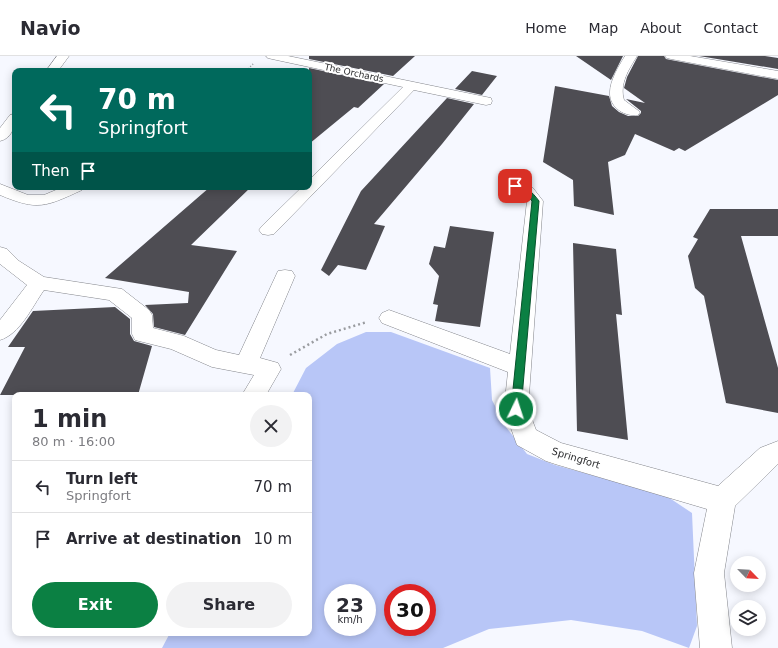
<!DOCTYPE html>
<meta charset="utf-8">
<style>
body{margin:0;font-family:"DejaVu Sans",sans-serif;background:#f2f2f3;color:#2b2b33;height:100vh;display:flex;flex-direction:column;font-size:15px;white-space:nowrap}
*{box-sizing:border-box;margin:0}
p{font-size:13px;color:#7c7c81}
.icon{flex:none;width:22px;height:22px;fill:none;stroke:currentColor;stroke-width:2;stroke-linecap:round;stroke-linejoin:round}
.map{position:relative;flex:1;overflow:hidden}
.panel{position:absolute;left:12px;top:336px;width:300px;height:244px;display:flex;flex-direction:column;background:#fff;border-radius:8px;box-shadow:0 2px 10px #0003}
.panel>*{flex:none}
.top-card{position:absolute;left:12px;top:12px;width:300px;height:122px;border-radius:8px;box-shadow:0 2px 10px #0003;background:#00695c;color:#fff;overflow:hidden}
.needle{width:26px;rotate:115deg}
.controls{position:absolute;left:730px;top:500px;display:grid;gap:8px}
.controls a{display:grid;place-items:center;width:36px;height:36px;border-radius:50%;background:#fff;box-shadow:0 2px 10px #0003;font-size:20px}
.speed{position:absolute;left:324px;top:528px;display:flex;gap:8px;font-size:20px;font-weight:700;text-align:center}
.speed>*{display:grid;place-content:center;width:52px;height:52px;border-radius:50%;background:#fff;box-shadow:0 2px 10px #0003;line-height:1}
.speed small{font-size:10px;font-weight:400}
.speed .limit{border:6px solid #d22;background:#fff;color:#111}
.pin{position:absolute;display:grid;place-items:center;width:34px;height:34px;color:#fff;margin:-17px;border-radius:8px;box-shadow:0 2px 6px #0006}
.me{position:absolute;width:44px;margin:-22px;rotate:4deg;stroke-linejoin:round;filter:drop-shadow(0 0 3px #0008)}
.turn{display:flex;align-items:center;gap:14px;height:84px;padding:0 20px;font-size:18px}
.turn .icon{width:52px;height:52px;stroke-width:2.5}
.turn b{display:block;font-size:28px;line-height:34px}
.then{display:flex;align-items:center;height:38px;padding:0 20px;background:#0003;gap:8px;font-size:15px}
.round{display:grid;place-items:center;flex:none;width:42px;height:42px;border-radius:21px;background:#f2f2f3}
.summary{display:flex;align-items:center;justify-content:space-between;height:68px;padding:0 20px}
h1{font-size:24px;font-weight:700;line-height:30px}
.button{display:flex;gap:8px;margin-top:auto;padding:8px 20px}
.button a{flex:1;height:46px;border-radius:24px;background:#0b8043;color:#fff;font-size:16px;font-weight:700;line-height:46px;text-align:center}
.button a+a{background:#f2f2f3;color:#2b2b33}
ul{padding:0;list-style:none}
li{display:flex;align-items:center;gap:12px;height:52px;padding:0 20px;border-top:1px solid #e1e1e2}
li div{flex:1}
li b{display:block;font-size:15px}
li em{font-style:normal}
header{display:flex;align-items:center;gap:24px;box-sizing:border-box;height:56px;padding:0 20px;background:#fff;border-bottom:1px solid #e1e1e2}
header strong{font-size:19px}
nav{display:flex;gap:22px;margin-inline-start:auto;font-size:14px}
.map>svg:first-child{display:block}
.green{fill:#b8c6f7;fill-rule:evenodd}
.building{fill:#4e4d53}
.lines{fill:none;stroke-linecap:round;stroke-linejoin:round}
.minor-casing{stroke:#83858b;stroke-width:1}
.path-far1{stroke:#9a9ca0;stroke-width:1.5;stroke-dasharray:1 2;stroke-linecap:butt}
.path{stroke:#9a9ca0;stroke-width:2.5;stroke-dasharray:2 3;stroke-linecap:butt}
.minor{fill:#fff;fill-rule:evenodd}
.route{fill:#0b8043;stroke:#07532c}
.labels{text-anchor:middle;dominant-baseline:central;stroke-width:4;stroke-linejoin:round;paint-order:stroke}
.far-street-label{font-size:9px;fill:#2c2d2f;stroke:#fff}
.street-label{font-size:10px;fill:#2c2d2f;stroke:#fff}
</style>
<header>
<strong>Navio</strong>
<nav><a>Home</a><a>Map</a><a>About</a><a>Contact</a></nav>
</header>
<div class="map">
<svg width="778" height="592" viewBox="0 0 778 592">
<rect width="100%" height="100%" fill="#f6f8ff"/>
<path class="green" d="M366,276H391L490,312L492,344L506,371L527,398L555,409L665,439L692,457L697,570L689,592L642,575L571,564L489,573L443,592H162L170,577H309V339H292L306,312L337,288ZM333,537H367V571H333ZM393,537H427V571H393Z"/>
<path class="building" d="M309,0H415L393,20L309,3Z
M576,0H623L611,24Z
M638,0H664L666,3L671,4L778,24V39L685,95L679,92L674,95L635,78L625,99L608,106L614,159L574,150L573,124L543,106L555,30L609,40L612,50L619,56L628,60H638L641,57V55L626,43L645,47L624,32L627,21Z
M699,0H765L778,2V13Z
M309,12L384,28L358,52L354,51L309,88Z
M472,15L497,20L482,39L455,33Z
M447,42L474,48L442,88L374,168L385,170L366,214L338,209L329,220L321,214L361,135Z
M210,131H251L191,189L237,195L185,279L154,271L153,258L145,249L188,247L189,236L105,222Z
M710,153H778V180H741L778,312V357L726,347L704,240L695,232L688,200L698,183L693,181Z
M450,170L494,176L480,271L435,265L438,249L433,248L439,220L429,208L434,190L445,192Z
M573,187L616,193L622,259L616,258L628,384L577,375Z
M115,251L130,263V278L134,285L152,290L138,339H0L25,291H8L33,255Z"/>
<g class="lines">
<g class="minor-casing">
<path id="minor" d="M57,0H69L58,15H46Z
M266,0H288L486,41L491,42L492,45L491,48L486,49L414,34L274,178L268,179L262,178L259,174L262,170L302,131H309V124L403,31L272,3L268,2Z
M625,0H637C629,13 619,28 624,44L640,56L638,59C631,60 625,58 620,55C599,41 616,15 625,0Z
M665,0H690L778,15V23L671,3L667,2Z
M15,58C15,69 13,82 0,85V72L10,59Z
M515,125L533,132L543,145L528,353L536,374L561,387L718,430L760,392L778,385V408L735,450L724,517L732,592H700L694,517L707,453L555,408L546,405L517,389L504,353L508,316L382,267L379,262L382,257L389,254L510,298L527,145C520,137 512,137 507,130L509,127Z
M0,128L28,139H44L63,131H84L82,134C45,151 38,155 0,139Z
M0,191L7,193L19,205L44,221L122,233L149,254L152,259L153,272L184,280L216,294L239,299L278,215L285,214L292,215L295,220L260,302L278,307L281,313L266,339H242L254,319L212,311L171,293L135,284L132,278V262L109,244L44,234C32,251 20,278 0,284V264L27,229L0,208Z"/>
</g>
<path class="path-far1" d="M246,15L254,7"/>
<path class="path" d="M290,299L327,278L367,266"/>
<use href="#minor" class="minor"/>
</g>
<path class="route" d="M512,128C524,127 533,137 539,145L521,353L520,356L516,357L513,356L511,353L532,145L525,137L512,131Z"/>
<g class="labels">
<g class="far-street-label">
<text transform="translate(354 17) rotate(12)">The Orchards</text>
</g>
<g class="street-label">
<text transform="translate(576 402) rotate(17)">Springfort</text>
</g>
</g>
</svg>
<div class="controls">
<a><svg class="needle" viewBox="-14 -14 28 28"><path d="M0-13l5 13h-10z" fill="#e53935"/><path d="M0 13l5-13h-10z" fill="#7c7c81"/></svg></a>
<a><svg class="icon" aria-label="layers" viewBox="0 0 24 24"><path d="M12 4l9 5-9 5-9-5zM3 14l9 5 9-5"/></svg></a>
</div>
<div class="speed"><div>23<small>km/h</small></div><div class="limit">30</div></div>
<div class="pin" style="left:515px;top:130px;background:#d93025"><svg class="icon" aria-label="arrive" viewBox="0 0 24 24"><path d="M6 21V4h12l-3 4 3 4H6"/></svg></div>
<svg class="me" style="left:516px;top:353px" viewBox="-20 -20 40 40"><circle r="17" fill="#0b8043" stroke="#fff" stroke-width="3"/><path d="M0-11L8 9 0 5-8 9z" fill="#fff"/></svg>
<div class="top-card">
<div class="turn"><svg class="icon" aria-label="left" viewBox="0 0 24 24"><path d="M17 20v-9H6M10 6l-5 5 5 5"/></svg><div><b>70 m</b>Springfort</div></div>
<div class="then">Then<svg class="icon" aria-label="arrive" viewBox="0 0 24 24"><path d="M6 21V4h12l-3 4 3 4H6"/></svg></div>
</div>
<section class="panel">
<div class="summary"><div><h1>1 min</h1><p>80 m · 16:00</p></div><a class="round"><svg class="icon" aria-label="close" viewBox="0 0 24 24"><path d="M6 6l12 12M18 6L6 18"/></svg></a></div>
<ul>
<li><svg class="icon" aria-label="left" viewBox="0 0 24 24"><path d="M17 20v-9H6M10 6l-5 5 5 5"/></svg><div><b>Turn left</b><p>Springfort</p></div><em>70 m</em></li>
<li><svg class="icon" aria-label="arrive" viewBox="0 0 24 24"><path d="M6 21V4h12l-3 4 3 4H6"/></svg><div><b>Arrive at destination</b></div><em>10 m</em></li>
</ul>
<div class="button"><a>Exit</a><a>Share</a></div>
</section>
</div>
